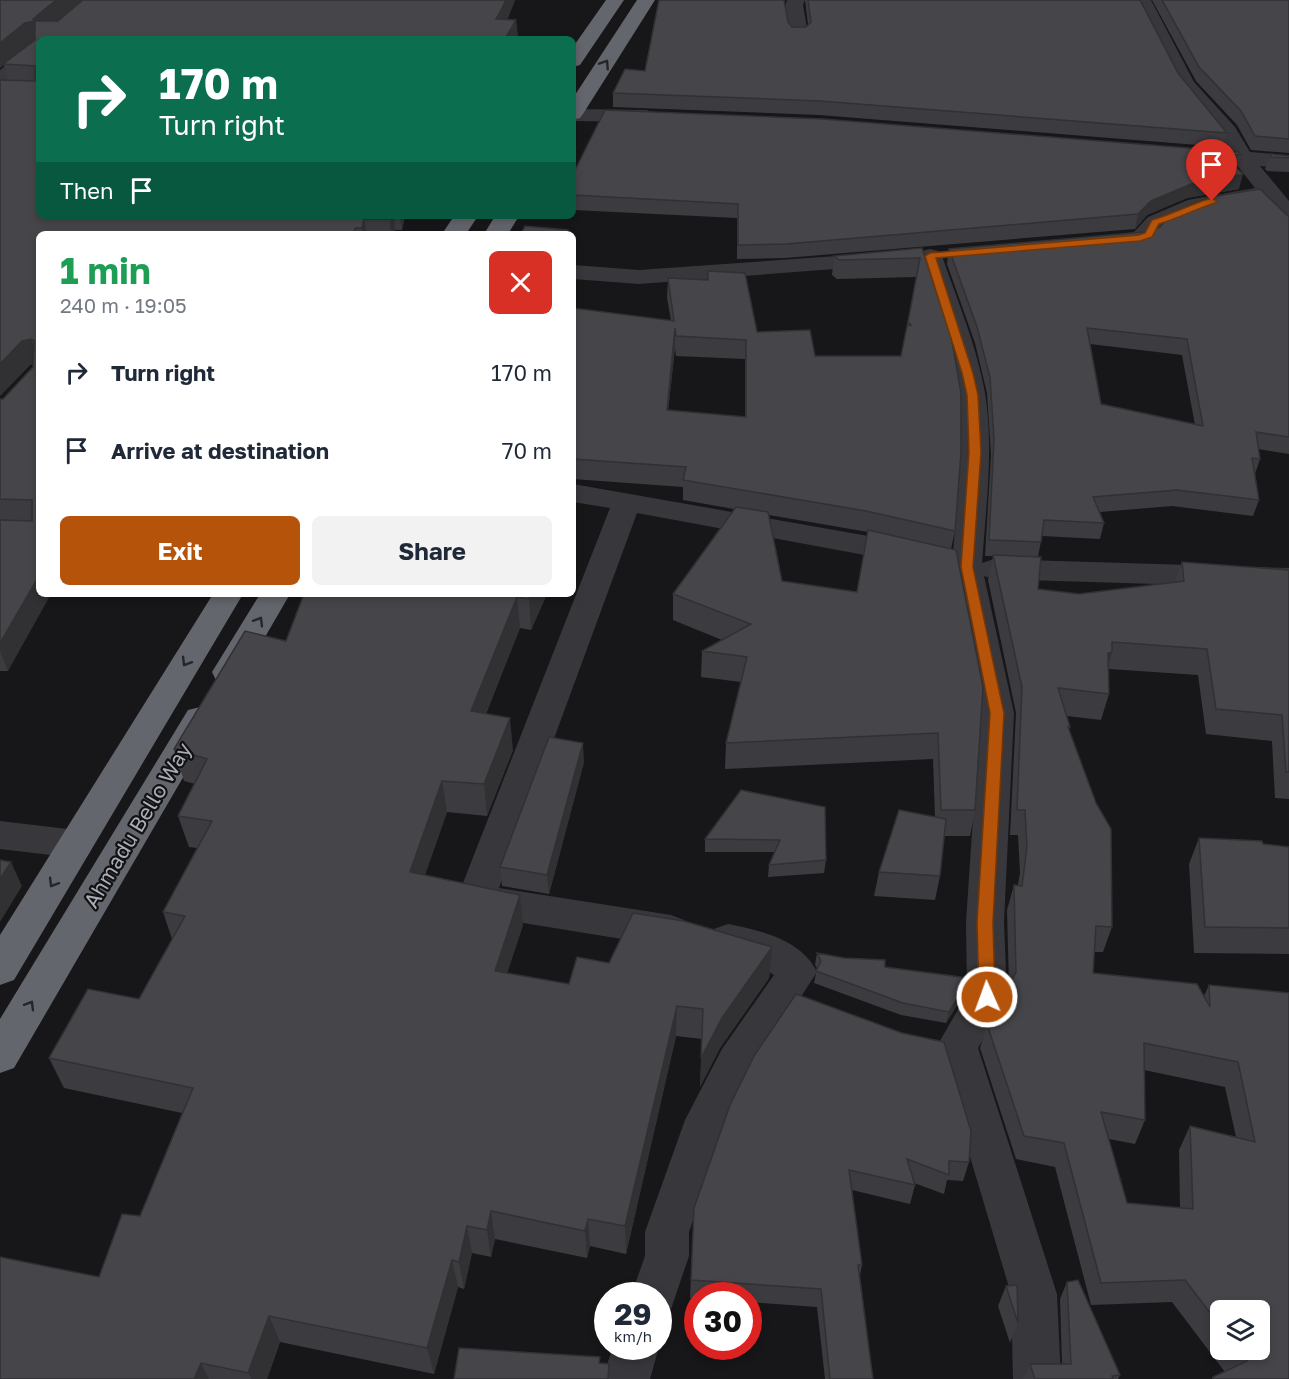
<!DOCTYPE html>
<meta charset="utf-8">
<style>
body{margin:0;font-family:"Golos Text",sans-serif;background:#f2f2f3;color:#1f2937;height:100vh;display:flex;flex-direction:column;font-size:22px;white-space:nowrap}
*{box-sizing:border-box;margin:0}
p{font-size:20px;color:#747a83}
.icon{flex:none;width:33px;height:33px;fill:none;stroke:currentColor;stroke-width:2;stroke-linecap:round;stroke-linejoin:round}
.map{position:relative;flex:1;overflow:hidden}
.panel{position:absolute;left:36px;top:231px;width:540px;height:366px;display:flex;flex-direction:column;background:#fff;border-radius:9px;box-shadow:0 3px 9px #0003}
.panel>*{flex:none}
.banner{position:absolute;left:36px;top:36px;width:540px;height:183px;border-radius:9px;box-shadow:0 3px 9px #0003;background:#0b6e4f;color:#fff;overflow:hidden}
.controls{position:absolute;left:1210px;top:1300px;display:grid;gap:12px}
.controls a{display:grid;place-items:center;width:60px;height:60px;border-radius:9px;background:#fff;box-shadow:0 3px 9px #0003;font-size:30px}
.speed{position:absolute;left:594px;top:1282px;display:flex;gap:12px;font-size:30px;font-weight:700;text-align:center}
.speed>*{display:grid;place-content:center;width:78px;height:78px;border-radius:50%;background:#fff;box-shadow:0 3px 9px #0003;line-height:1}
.speed small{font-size:15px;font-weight:400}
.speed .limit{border:9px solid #d22;background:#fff;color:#111}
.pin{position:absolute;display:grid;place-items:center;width:51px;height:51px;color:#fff;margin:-62px -26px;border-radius:50% 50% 50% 0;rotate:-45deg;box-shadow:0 0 6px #0007}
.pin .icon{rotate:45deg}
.me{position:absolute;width:66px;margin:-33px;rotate:358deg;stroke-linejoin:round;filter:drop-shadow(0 0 4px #0008)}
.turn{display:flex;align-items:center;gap:21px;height:126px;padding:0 24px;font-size:27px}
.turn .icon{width:78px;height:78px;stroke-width:2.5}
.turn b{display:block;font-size:42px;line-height:51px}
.then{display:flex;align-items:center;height:57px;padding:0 24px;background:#0003;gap:12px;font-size:22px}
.round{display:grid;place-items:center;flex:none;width:63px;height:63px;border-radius:9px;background:#f2f2f3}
.summary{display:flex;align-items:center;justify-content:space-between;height:102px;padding:0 24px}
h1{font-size:36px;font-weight:700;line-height:45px;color:#1e9e55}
.button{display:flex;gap:12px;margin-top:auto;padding:12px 24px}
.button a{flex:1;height:69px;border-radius:9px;background:#b45309;color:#fff;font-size:24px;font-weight:700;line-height:69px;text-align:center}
.button a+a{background:#f2f2f3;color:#1f2937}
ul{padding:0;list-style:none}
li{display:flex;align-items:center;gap:18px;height:78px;padding:0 24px}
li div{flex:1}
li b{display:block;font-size:22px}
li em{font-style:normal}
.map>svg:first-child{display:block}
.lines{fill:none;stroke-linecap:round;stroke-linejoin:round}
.minor{fill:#38383c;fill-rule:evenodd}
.highway{fill:#64666d;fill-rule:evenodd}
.wall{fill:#3c3c40;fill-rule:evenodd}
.shaded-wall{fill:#313134}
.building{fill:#46464a;stroke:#313134;stroke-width:1.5;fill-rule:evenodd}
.oneway{stroke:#26262a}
.route{fill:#b45309;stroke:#753606;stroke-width:1.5}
.labels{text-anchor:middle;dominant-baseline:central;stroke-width:4.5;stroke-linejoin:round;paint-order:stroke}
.street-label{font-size:21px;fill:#aaacb6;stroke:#121113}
</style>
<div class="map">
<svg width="1289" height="1379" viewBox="0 0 1289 1379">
<rect width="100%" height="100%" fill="#171618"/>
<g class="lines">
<path class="minor" d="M787,0H805L803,5L808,34L805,38H791C786,29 783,10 787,0Z
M1129,0H1151L1194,82L1235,127L1250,152L1289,155V169L1260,166L1289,201V223L1281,221L1265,200L1204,210L1164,227L1155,239L1145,244L1110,248L1102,246L1098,241L1102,236L1134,232L1148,217L1188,200L1255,188L1236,164L1186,159L1183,154L1186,149L1194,147L1227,150L1218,135L1176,85L1136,7Z
M39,43V59L7,84L0,86V70L32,45Z
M573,109L646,110L653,112L656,116L653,120L646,122L573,121Z
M930,249L938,251L942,256C957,300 977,346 985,393C994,448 986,507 982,563L994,559L1289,568V588L994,579L984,576L1014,713L1004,922L1007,997L978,1048L1057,1294L1061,1379H1013L1011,1294L937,1046L967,994L966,922L980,713L952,567L961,452L959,395L955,373L918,256L922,251Z
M879,253L887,255L891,260L887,265L639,284L573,279V265L639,270Z
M573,484L908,543L919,546L923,553L919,560L908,563L637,513L499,888L671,915L684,920L690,931L684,942L671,947L499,919L473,910L461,888L610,508L573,502Z
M0,821L76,830L89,834L94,844L89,854L76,858L0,849Z
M728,924C760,930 802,940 817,972L750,1075L726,1124L689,1232V1256L670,1312L658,1317V1296H631L645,1256V1232L685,1120L722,1049L774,975L752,961L714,951L709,940L714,929Z
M658,1345L659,1347L650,1379H602L613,1347H658Z"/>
<path class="highway" d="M606,0H624L580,65L573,67V47Z
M637,0H655L583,114L580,118L573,120V98Z
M454,216H478L466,234H442Z
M495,216H519L508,234H484Z
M213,594H243L14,980L0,985V935Z
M260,594H290L240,680L228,683L216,680L212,672Z
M200,707L212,710L217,719L14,1068L0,1073V1019L188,710Z"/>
</g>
<path class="wall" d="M0,0H515L507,20H516L518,39H39V216H405L402,230H395L394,234H39V594L8,671H0V399H3L33,367V364L30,365L0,396V80H8L4,65L0,68Z
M659,0H785L784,4L788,22L792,27H806L808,24L805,0H1140L1178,73L1227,133L1223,147L819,115L613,107V93L645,71Z
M1152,0H1289V153L1251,150L1237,125L1196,81Z
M605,110L1241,155L1237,169L1239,189L1187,198L1147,215L1135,229L785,258L737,259V218L573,210V174Z
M1270,154L1289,156V172L1267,171L1265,169Z
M1289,217V454L1258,449L1260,459L1255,474L1259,500L1253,516L1172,506L1100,512L1104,523L1100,539L1042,536L1038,557V589L1079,594L1175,582L1182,562L1289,570V799L1275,798L1272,741L1206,734L1198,675L1109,669V694L1101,720L1067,716L1070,727L1069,730L1112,927L1103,952H1094L1093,973L1204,996L1209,985L1289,993V1379H1212L1213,1377L1225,1372L1172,1302L1091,1305L1055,1167L1016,1159L980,1048L987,1024L1009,985L1007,910L1014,885H1018L1020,873L1018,835H1010L1016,713L988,580L993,556H985L991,455L987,393L975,343L947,264L949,249L1144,232ZM1090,344L1182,355L1195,425L1101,404ZM1144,1070L1225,1087L1236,1137L1190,1126L1179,1150L1180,1208L1127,1203L1109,1139L1135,1144L1145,1120ZM1221,1311L1260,1350H1221Z
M922,248L955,531L951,549L975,810L970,836H944L940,876L935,900L874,896L879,872L935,817L933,759L725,769L726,743L741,682L701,677L702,651L722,640L673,620V594L734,509L683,500V487L573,479V308L671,321L667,297L668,278L757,332L815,356H901L916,277L837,279L832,275L834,256ZM675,348L676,356L745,359V417L668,410ZM769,515L868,532L857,592L782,581Z
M547,594L531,630L520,628L486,714L513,750L487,816L447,812L425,875L523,925L507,973L569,984L609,963L772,947L769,978L720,1048L700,1087L702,1039L676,1036L626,1254L590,1246L587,1258L495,1239L491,1257L472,1253L464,1289L458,1287L434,1374L280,1342L267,1379H0L99,1277L140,1216L182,1113L64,1088L49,1058L139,999L172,939L163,912L197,848L189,847L178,816L195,784L184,781L174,749L286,641L427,596Z
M584,762L549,894L502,886L500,867Z
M741,790L826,860L824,873L768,877L769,865L775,852H705V839Z
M1199,838L1289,847V954L1194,953L1189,864Z
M817,953L885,967L965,993L946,1023L901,1015L814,983L817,968L815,965Z
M730,1105L969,1162L963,1181L947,1180L944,1194L914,1183L915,1185L910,1204L852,1190L862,1265L860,1276L873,1379H825L817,1307L748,1302V1296H698V1299L690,1298L694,1208Z
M1067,1282L1120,1375L1118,1379H1023L1030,1364H1062L1060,1299Z
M1006,1286L1018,1323L1010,1343L998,1306Z"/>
<path class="shaded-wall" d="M56,0H85L40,38L3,64L4,65L0,68V43L25,23L33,19Z
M506,0H515L503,31L496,19Z
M516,20L518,39H505Z
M1243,174L1239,189L1187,198L1147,215L1135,229L1138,214L1151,201L1191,184Z
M390,216H394L395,230L394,234H391L390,219Z
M400,216H405L402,230Z
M364,219L367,234H363L362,228Z
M675,328V348L666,430L667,410Z
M31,339L39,363L30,365L0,396V364L22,341Z
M39,576V594H51L8,671L0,651V643Z
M531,594H547L531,630L529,599Z
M517,597L520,628L474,742L471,711Z
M1112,652L1105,678L1108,653Z
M510,718L513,750L487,816L484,784Z
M583,743L584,762L549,894L547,875Z
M442,781L447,812L415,903L410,872Z
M11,862L22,886L0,922V879Z
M520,895L523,925L498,1001L495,971Z
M772,947L769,978L720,1048L700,1087L701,1058L722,1018Z
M968,981L965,993L946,1023L949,1012Z
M677,1006L676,1036L626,1254L625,1226Z
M491,1211L495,1239L491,1257L487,1230Z
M588,1219L590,1246L587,1258L585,1231Z
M467,1226L472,1253L464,1289L459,1262Z
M452,1260L458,1287L434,1374L427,1348Z
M269,1316L280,1342L267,1379H251L248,1373Z
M201,1363L209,1379H194Z"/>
<path class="building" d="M0,0H56L33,19L35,21H58L83,0H506L501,10L496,19L516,20L505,39H39V216H390V219H364L362,228H355L354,234H39V576L0,643V520L32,521V500L0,499V399H3L33,367L34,341L31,339L22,341L0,364V80L35,81V66L3,64L35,40V21L25,23L0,43Z
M659,0H784L788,22L792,27H806L811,22L808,0H1140L1178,73L1227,133L820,101L613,93L625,69L645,71Z
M1162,0H1289V139L1255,136L1241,111L1199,67Z
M605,110L823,119L1239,152L1241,155L1222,154L1243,174L1191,184L1151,201L1138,214L786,244L738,245V204L573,195V174Z
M1270,154L1289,156V158L1271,157Z
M1260,189L1289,217V437L1256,432L1260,459L1252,458L1259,500L1177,490L1093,497L1104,523L1044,520L1041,542L989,540L994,439L990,377L977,327L949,249L1144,232L1160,227L1170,214L1209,197ZM1087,328L1187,339L1203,426L1101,404Z
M525,226L568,230L566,234H521Z
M922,248L952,341L961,393V453L955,531L866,511L683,480L686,467L573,459V308L674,321L668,278L708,280V271L745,273L757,332L810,330L815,356H901L907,326L911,325L908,322L920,258L839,260L834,256ZM675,328L676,336L746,340V417L667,410Z
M736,507L768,512L782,581L857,592L868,530L956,550L983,687L975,810H941L938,733L726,743L747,657L702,651L751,624L673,594Z
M993,555L1041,557L1038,589L1079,594L1184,581L1182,562L1289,570V772H1286L1282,715L1216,709L1207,649L1112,642V652L1108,653L1109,694L1058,688L1070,727H1068L1096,803L1111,829L1112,927L1096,926L1093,973L1197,984L1210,1007L1209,985L1289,993V1379H1214L1213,1377L1247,1361L1239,1350H1260V1311H1221V1327L1185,1280L1101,1283L1064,1143L1024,1136L987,1024L1016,972L1014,885L1022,886L1027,847L1025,810H1017L1022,687ZM1144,1043L1238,1062L1255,1142L1190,1126L1193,1209L1127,1203L1101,1112L1145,1120Z
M304,594H415L427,596L428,594H531L529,599L517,597L471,711L510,718L484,784L442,781L410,872L520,895L495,971L569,984L577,957L609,963L633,913L684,921L772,947L722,1018L701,1058L703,1009L677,1006L625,1226L588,1219L585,1231L491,1211L487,1230L467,1226L459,1262L452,1260L427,1348L269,1316L248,1373L201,1363L194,1379H0V1257L99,1277L122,1214L140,1216L193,1088L49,1058L88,989L139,999L185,916L163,912L212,821L178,816L207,759L174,749L245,631L286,641Z
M549,737L583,743L547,875L500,867Z
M741,790L825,807L826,860L769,865L780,840L705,839Z
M899,810L946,819L940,876L879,872Z
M1199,838L1262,841L1263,844L1289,847V928L1205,927Z
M0,860L11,862L0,879Z
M817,953L844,958L885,960V967L968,978V981L949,1012L903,1003L816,971L821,961Z
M796,994L902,1033L944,1042L971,1131L969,1162L949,1161V1175L907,1159L915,1185L849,1170L862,1265H858L873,1379H830L821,1289L691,1280L694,1208L730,1105L754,1056Z
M1078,1280L1120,1375L1112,1376L1113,1379H1035L1030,1364H1071L1067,1282Z
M1017,1285L1018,1323L1006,1286Z
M459,1348L600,1357L599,1363L609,1364L608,1379H454Z"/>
<defs><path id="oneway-chevron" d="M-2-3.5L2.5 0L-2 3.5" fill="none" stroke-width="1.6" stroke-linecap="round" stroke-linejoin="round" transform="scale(1.5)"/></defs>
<g class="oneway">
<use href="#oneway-chevron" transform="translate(605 64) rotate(-57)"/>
<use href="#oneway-chevron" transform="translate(259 621) rotate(-59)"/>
<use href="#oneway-chevron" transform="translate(186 662) rotate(121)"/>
<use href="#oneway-chevron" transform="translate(53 883) rotate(121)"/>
<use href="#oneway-chevron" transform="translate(30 1005) rotate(-59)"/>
</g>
<path class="route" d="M1212,198L1217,201L1215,203C1196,209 1179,218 1159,224L1152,237L1140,241L936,258L973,373L978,395L981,452L973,567L1004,713L993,922L995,997L993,1002L987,1004L981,1002L979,997L977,922L990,713L961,567L969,452L967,395L962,373L925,256L930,253L1139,235L1145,233L1152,220C1173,214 1191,204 1212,198Z"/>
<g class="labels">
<g class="street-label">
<text transform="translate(137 825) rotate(-59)">Ahmadu Bello Way</text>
</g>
</g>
</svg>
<div class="controls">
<a><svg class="icon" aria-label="layers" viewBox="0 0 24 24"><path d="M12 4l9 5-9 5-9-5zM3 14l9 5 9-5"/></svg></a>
</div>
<div class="speed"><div>29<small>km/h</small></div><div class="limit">30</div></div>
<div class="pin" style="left:1212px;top:201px;background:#d93025"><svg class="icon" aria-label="arrive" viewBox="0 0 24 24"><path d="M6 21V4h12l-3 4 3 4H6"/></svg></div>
<svg class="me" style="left:987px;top:997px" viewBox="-20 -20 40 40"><circle r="17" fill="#b45309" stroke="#fff" stroke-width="3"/><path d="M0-11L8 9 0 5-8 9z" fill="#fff"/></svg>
<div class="banner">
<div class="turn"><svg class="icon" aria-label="right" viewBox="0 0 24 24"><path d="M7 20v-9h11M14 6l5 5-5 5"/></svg><div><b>170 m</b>Turn right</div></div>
<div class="then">Then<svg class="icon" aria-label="arrive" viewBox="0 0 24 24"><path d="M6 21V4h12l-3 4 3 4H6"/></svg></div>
</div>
<section class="panel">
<div class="summary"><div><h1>1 min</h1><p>240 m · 19:05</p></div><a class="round" style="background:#d93025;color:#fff"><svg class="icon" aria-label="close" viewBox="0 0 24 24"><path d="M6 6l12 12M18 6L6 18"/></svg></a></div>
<ul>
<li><svg class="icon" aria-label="right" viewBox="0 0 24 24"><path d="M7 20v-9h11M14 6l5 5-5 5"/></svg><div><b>Turn right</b></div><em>170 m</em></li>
<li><svg class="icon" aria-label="arrive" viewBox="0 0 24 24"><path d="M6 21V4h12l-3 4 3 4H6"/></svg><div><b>Arrive at destination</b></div><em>70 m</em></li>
</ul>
<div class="button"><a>Exit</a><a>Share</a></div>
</section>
</div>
